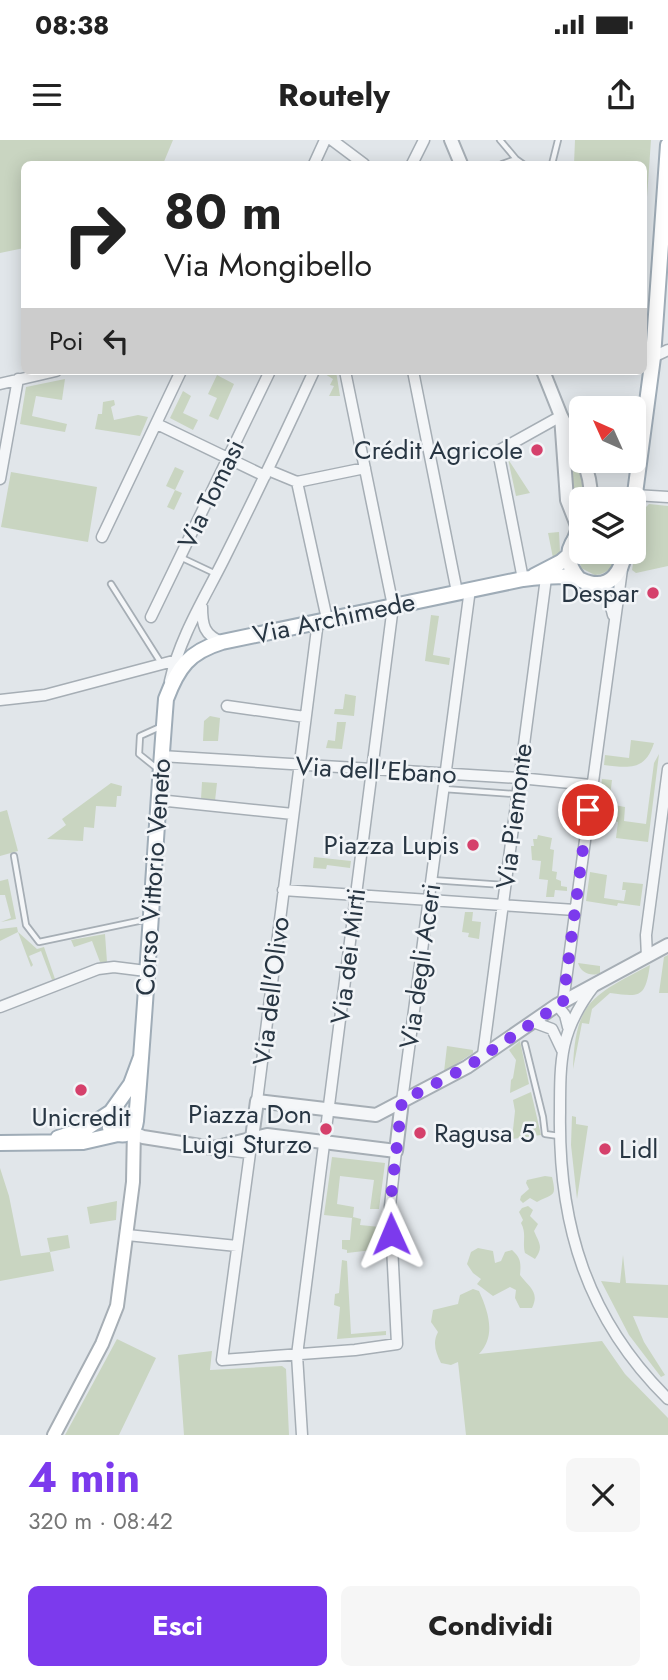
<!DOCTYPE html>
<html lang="it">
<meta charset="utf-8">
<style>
body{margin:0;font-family:Jost,sans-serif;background:#f6f6f6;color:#222;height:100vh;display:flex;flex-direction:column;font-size:26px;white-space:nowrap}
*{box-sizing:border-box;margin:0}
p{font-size:23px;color:#767676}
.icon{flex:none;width:38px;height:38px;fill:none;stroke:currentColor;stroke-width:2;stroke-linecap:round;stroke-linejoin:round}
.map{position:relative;height:1295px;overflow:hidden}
.details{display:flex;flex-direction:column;background:#fff;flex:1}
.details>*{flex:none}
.banner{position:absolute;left:21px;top:21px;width:626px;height:214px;border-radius:10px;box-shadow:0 4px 18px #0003;background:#fff;color:#222;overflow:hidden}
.needle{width:46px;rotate:315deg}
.controls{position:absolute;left:569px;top:256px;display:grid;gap:14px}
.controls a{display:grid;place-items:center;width:77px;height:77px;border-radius:10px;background:#fff;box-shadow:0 4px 18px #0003;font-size:35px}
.pin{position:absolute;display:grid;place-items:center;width:60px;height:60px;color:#fff;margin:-30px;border:4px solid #fff;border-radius:50%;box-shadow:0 2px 7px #0007}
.me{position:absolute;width:77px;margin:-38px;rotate:359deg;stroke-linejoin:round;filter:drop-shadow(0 0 5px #0008)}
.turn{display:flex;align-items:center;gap:24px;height:147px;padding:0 28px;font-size:32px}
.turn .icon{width:91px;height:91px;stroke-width:2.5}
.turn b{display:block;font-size:49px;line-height:60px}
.then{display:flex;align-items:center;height:66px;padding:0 28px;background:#0003;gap:14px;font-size:26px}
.round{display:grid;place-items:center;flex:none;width:74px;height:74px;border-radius:10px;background:#f6f6f6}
.head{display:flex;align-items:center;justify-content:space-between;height:119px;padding:0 28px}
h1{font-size:42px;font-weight:700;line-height:52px;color:#7c3aed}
.cta{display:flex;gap:14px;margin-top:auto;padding:14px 28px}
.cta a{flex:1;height:80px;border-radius:10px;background:#7c3aed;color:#fff;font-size:28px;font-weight:700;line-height:80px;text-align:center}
.cta a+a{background:#f6f6f6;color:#222}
.status{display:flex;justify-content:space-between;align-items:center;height:49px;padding:0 35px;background:#fff;direction:ltr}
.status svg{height:19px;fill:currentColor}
header{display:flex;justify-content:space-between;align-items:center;height:91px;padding:0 28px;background:#fff;font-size:32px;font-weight:700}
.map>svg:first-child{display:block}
.green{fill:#c9d5c1}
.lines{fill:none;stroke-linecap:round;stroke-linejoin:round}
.service-casing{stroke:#a6aeb5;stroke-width:8}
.minor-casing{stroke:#a6aeb5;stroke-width:13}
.tertiary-casing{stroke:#a6aeb5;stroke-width:16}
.secondary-casing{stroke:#a6aeb5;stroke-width:16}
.primary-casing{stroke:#9facb7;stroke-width:18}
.service{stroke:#f4f6f8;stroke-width:4.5}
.minor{stroke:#f4f6f8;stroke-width:10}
.tertiary{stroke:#f4f6f8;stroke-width:12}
.secondary{stroke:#fff;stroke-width:12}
.primary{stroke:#fff;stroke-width:14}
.route{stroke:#7c3aed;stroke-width:12;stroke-dasharray:0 21.6}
.poi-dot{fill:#d5406b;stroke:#f1f4f7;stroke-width:2.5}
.labels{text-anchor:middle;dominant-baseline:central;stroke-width:5;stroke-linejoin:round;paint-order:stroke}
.poi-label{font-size:26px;fill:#283643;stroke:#f1f4f7;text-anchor:end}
.street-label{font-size:26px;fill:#283643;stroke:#f1f4f7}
</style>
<div class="status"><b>08:38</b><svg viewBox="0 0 49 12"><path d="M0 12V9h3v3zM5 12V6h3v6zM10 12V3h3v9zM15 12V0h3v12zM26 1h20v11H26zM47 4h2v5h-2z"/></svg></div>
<header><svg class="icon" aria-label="menu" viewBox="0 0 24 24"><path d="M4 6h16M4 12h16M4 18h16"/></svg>Routely<svg class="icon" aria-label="share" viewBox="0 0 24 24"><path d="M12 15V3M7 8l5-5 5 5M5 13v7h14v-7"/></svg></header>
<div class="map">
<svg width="668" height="1295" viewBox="0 0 668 1295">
<rect width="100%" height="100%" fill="#e1e6ea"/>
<path class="green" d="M0,0H173L163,24H24V108L0,113Z
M575,0H651L644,100V24H574Z
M327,231H336L340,256H329L334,246L330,245L333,239L325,234Z
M217,235L234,244L218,280L209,276L217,258L208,254Z
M65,239L62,260L36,256L32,276L67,284L65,292L20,284L26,247Z
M183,251L191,256L183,273L198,280L193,290L170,278Z
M114,260L115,265L111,267L114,280L138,275L148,277L140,296L95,289L98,274H102L103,262Z
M508,319L530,353L516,356Z
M175,327L184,331L175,350L182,353L174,370L167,367L175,350L166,346Z
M580,327L584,359H581V381L572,364L570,328Z
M11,332L97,347L88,402L1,387Z
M649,364L668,366V426L636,433L632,430L642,371Z
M559,392L560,412L553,418L548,393Z
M581,406V411H614C617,425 608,434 595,435L581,428L578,414Z
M431,475L439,476L433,515L450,518L449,525L425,521Z
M345,554L356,556L354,576L334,574L335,569H343Z
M210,576L220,578L218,601H203L204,581Z
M337,582H346L342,609L326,608L328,600L335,601Z
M631,600L654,603C645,631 629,628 604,625L605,615L629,618Z
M659,614L648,702L616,698L618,682L613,681V679L597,677L602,639L612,640L609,664L625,667L624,681L646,684L654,623Z
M202,642L217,643L215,661L201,659Z
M111,643L122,646L121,656H117L116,667L96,666L94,688L84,687L83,701L47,699L66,685L62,679Z
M7,670L18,711L0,716V672Z
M538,695L552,698L550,709L554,710L552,731L557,732L556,739L561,741V746L567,747V751L555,750L554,757H546L548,740L539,739L541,721L532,720L531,706H534L533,699H537Z
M314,717L351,721L350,728L327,725L326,729L313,728Z
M590,732L607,735L604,758L624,761L626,750H622L623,742L643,744L640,766L618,763L617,766L586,761Z
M8,739L16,779L1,782L11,778L5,755H0V741Z
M465,772H473L472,781L481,782L479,799L468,797L469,793L462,792Z
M17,787L18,792L37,809L44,807L55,839L52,840L41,811L29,816L33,825L31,827L18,792L0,801V789Z
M105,794L107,822H100L92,801L74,807L71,800Z
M668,815V853H659L664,817Z
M578,823L600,826V833C591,837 581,833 578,823Z
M650,825C645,858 641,857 610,853L592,869L589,884L582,883L573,929C575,860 594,855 650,825Z
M520,901L529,944L510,953L511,940L513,938L516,920L509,910Z
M447,906L473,910V913L444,932Z
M531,952L541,995L512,999L515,971L513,960Z
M572,976L576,977V984L588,986L577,1059L571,1005Z
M332,1017L385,1023L379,1069H370L374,1040L340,1036L337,1064L354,1067L353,1077L361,1079L360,1085L380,1087L381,1109L347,1113V1110L342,1109V1100H350L352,1078L324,1075Z
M0,1028L9,1056L21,1116L50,1112L47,1098L68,1095L70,1108L50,1112L54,1131L0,1141Z
M545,1036L552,1037C557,1058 553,1053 537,1062L530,1058L523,1063L520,1060L521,1056L529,1049L526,1043L527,1040Z
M117,1061L116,1080L90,1084L87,1067Z
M528,1066L533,1070L530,1076L538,1084L534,1091C539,1103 544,1107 535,1119L525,1113C522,1102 527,1094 521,1083L523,1080L519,1072L522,1068Z
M478,1108L493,1111L495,1123L501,1121L505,1112L512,1110C521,1118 521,1123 520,1135C529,1147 540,1152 532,1168H520L515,1158L516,1150L510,1147L493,1156L477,1144L481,1139L473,1133L467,1124L471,1112Z
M623,1115L626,1143L668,1145V1178L633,1176L644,1202L665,1235L661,1237L629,1195L601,1141L620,1143Z
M342,1120L347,1121L351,1194L386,1191V1195L337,1199L340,1167L334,1165L335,1154L339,1153Z
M473,1149L479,1151C489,1173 496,1196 479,1214L602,1201L625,1234L668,1278V1295H466L458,1222L451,1225L441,1223C436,1213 432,1203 438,1192L431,1182L433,1170L458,1164L460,1155Z
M117,1199L156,1218L119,1295H65Z
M212,1211L210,1230L282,1226L286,1229L289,1295H184L178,1215Z"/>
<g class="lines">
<g class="service-casing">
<path id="service" d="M500,0L516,19
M502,24L516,19L523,24
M552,24L558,0
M180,417L216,434
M111,444L161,523
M159,630L139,614L140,596L160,587
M444,649L515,654
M14,716L26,785L39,802L148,779
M432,740L504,745
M525,904L543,977L545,994L559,996"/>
</g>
<g class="minor-casing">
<path id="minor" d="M332,0L364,24
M314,24L325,0
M412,24L424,0
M653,217L668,210
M413,231L457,452
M0,244L56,231
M157,284L265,336
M268,330L297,342L327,479
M0,339L18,239
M297,342L365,328
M634,355L668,357
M102,397L181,231
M523,439L498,311L561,276
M591,444C602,452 610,460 613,475
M202,467C202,485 204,495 222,502
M151,477L270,231
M170,541C180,497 204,459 224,419C255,357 285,294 314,231
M0,560L45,555L177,520
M227,566L305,577
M161,616L519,638L591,645
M158,660L293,674
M283,750L575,770
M647,817L646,795L668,629
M594,846C560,890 560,919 560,972C558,1085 587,1179 668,1259
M563,862L622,429
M557,865L565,875L568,887
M0,867L98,829L114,827L146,831
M533,882L552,889L562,910
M483,915L546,438
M257,961L318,481
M402,961L470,449
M252,998L222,1220L355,1210L397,1204L390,1066L396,1011
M219,1009L250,1013
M127,1095L237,1106
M302,1295L297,1215L393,466L345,231"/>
</g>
<g class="tertiary-casing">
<path id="tertiary" d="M451,0L461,24
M543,231L561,276L581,315
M561,276L567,360L578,388L573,401
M584,320L589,339L592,359
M134,993L143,997L213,1008L267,995L396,1011L402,961
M252,998L257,961L376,975L467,927L557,865L668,805"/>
</g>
<g class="secondary-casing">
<path id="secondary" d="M54,1295L102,1204L117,1166L133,1042L134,988"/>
</g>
<g class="primary-casing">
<path id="primary" d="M634,361L653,217L668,5
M534,436L561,422L568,416
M578,438C565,423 566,406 581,393
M141,917L131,944L109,975L110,988L118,994C128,996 135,991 136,981C148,840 155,699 166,559C178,527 189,512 222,502L523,439C538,437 558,435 573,437C579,438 583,442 589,443C612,449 622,430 625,411
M58,998L85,989L111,972
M0,1003L83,1002L118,994"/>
</g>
<use href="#service" class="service"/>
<use href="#minor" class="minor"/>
<use href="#tertiary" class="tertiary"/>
<use href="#secondary" class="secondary"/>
<use href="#primary" class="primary"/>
</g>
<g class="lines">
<path class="route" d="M391,1094L390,1066L402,961L467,927L563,862L588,670"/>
</g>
<g class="poi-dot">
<circle cx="537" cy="310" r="7"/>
<circle cx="653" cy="453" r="7"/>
<circle cx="473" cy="705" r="7"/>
<circle cx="81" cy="950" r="7"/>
<circle cx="326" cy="989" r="7"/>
<circle cx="420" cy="993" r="7"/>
<circle cx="605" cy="1009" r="7"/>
</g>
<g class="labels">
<g class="poi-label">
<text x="523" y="310">Crédit Agricole</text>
<text x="639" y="453">Despar</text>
<text x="459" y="705">Piazza Lupis</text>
<text x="312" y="974">Piazza Don<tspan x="312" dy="30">Luigi Sturzo</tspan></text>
<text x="81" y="977" text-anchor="middle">Unicredit</text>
<text x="434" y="993" text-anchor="start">Ragusa 5</text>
<text x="619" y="1009" text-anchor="start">Lidl</text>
</g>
<g class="street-label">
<text transform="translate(211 354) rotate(-64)">Via Tomasi</text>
<text transform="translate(334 478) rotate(-12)">Via Archimede</text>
<text transform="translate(376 630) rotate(3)">Via dell'Ebano</text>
<text transform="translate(514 676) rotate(-83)">Via Piemonte</text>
<text transform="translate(153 737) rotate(-86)">Corso Vittorio Veneto</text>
<text transform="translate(348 816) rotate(-83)">Via dei Mirti</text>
<text transform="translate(420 826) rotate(-82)">Via degli Aceri</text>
<text transform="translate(271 851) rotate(-83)">Via dell'Olivo</text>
</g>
</g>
</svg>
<div class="controls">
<a><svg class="needle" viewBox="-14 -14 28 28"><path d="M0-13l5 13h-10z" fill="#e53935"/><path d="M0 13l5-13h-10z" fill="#767676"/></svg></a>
<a><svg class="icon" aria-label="layers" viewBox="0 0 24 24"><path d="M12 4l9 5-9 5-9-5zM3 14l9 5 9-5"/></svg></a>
</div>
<div class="pin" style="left:588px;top:670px;background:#d93025"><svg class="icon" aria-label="arrive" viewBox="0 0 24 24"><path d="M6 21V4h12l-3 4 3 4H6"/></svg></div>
<svg class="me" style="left:391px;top:1094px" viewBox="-20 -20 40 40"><path d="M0-17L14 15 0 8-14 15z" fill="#7c3aed" stroke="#fff" stroke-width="4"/></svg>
<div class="banner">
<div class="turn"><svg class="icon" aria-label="right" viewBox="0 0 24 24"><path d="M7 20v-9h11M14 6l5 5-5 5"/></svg><div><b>80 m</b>Via Mongibello</div></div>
<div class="then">Poi<svg class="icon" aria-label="left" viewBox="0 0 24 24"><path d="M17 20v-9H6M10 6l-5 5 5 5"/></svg></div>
</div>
</div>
<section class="details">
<div class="head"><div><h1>4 min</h1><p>320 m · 08:42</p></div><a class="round"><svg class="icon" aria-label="close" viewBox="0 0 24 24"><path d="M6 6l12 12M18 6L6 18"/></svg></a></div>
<div class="cta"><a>Esci</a><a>Condividi</a></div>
</section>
